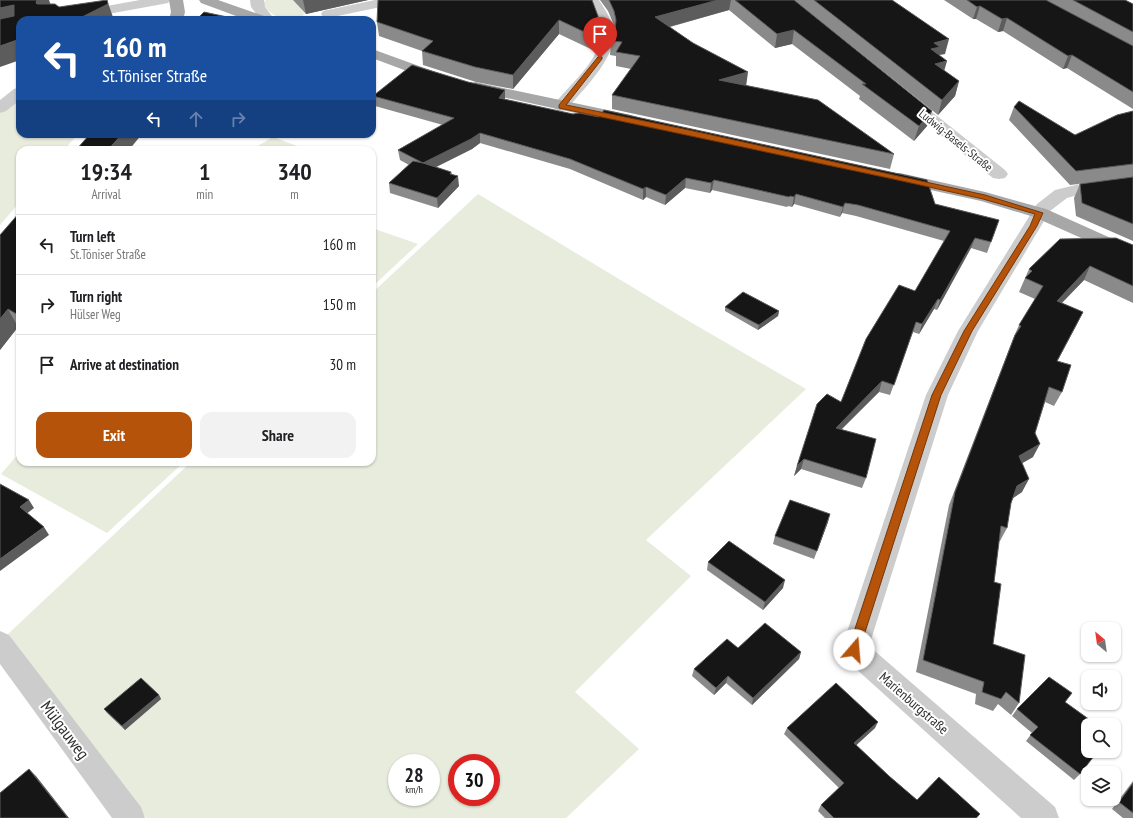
<!DOCTYPE html>
<meta charset="utf-8">
<style>
body{margin:0;font-family:"PT Sans Narrow",sans-serif;background:#f2f2f2;color:#202124;height:100vh;display:flex;flex-direction:column;font-size:15px;white-space:nowrap}
*{box-sizing:border-box;margin:0}
p{font-size:13px;color:#757577}
.icon{flex:none;width:22px;height:22px;fill:none;stroke:currentColor;stroke-width:2;stroke-linecap:round;stroke-linejoin:round}
.map{position:relative;flex:1;overflow:hidden}
.drawer{position:absolute;left:16px;top:146px;width:360px;height:320px;display:flex;flex-direction:column;background:#fff;border-radius:12px;box-shadow:0 1px 3px #0004}
.drawer>*{flex:none}
.banner{position:absolute;left:16px;top:16px;width:360px;height:122px;border-radius:12px;box-shadow:0 1px 3px #0004;background:#1a4fa0;color:#fff;overflow:hidden}
.needle{width:26px;rotate:331deg}
.buttons{position:absolute;left:1081px;top:622px;display:grid;gap:8px}
.buttons a{display:grid;place-items:center;width:40px;height:40px;border-radius:8px;background:#fff;box-shadow:0 1px 3px #0004;font-size:20px}
.speed{position:absolute;left:388px;top:754px;display:flex;gap:8px;font-size:20px;font-weight:700;text-align:center}
.speed>*{display:grid;place-content:center;width:52px;height:52px;border-radius:50%;background:#fff;box-shadow:0 1px 3px #0004;line-height:1}
.speed small{font-size:10px;font-weight:400}
.speed .limit{border:6px solid #d22;background:#fff;color:#111}
.pin{position:absolute;display:grid;place-items:center;width:34px;height:34px;color:#fff;margin:-41px -17px;border-radius:50% 50% 50% 0;rotate:-45deg;box-shadow:0 0 4px #0007}
.pin .icon{rotate:45deg}
.me{position:absolute;width:44px;margin:-22px;rotate:18deg;stroke-linejoin:round;filter:drop-shadow(0 0 3px #0008)}
.turn{display:flex;align-items:center;gap:14px;height:84px;padding:0 20px;font-size:18px}
.turn .icon{width:52px;height:52px;stroke-width:2.5}
.turn b{display:block;font-size:28px;line-height:34px}
.lanes{display:flex;align-items:center;height:38px;padding:0 20px;background:#0003;justify-content:center;gap:20px;direction:ltr}
.lanes .off{opacity:.35}
.eta{display:flex;justify-content:space-evenly;align-items:center;height:68px;text-align:center}
.eta b{font-size:24px;font-weight:600;line-height:28px}
.cta{display:flex;gap:8px;margin-top:auto;padding:8px 20px}
.cta a{flex:1;height:46px;border-radius:12px;background:#b45309;color:#fff;font-size:16px;font-weight:600;line-height:46px;text-align:center}
.cta a+a{background:#f2f2f2;color:#202124}
ul{padding:0;list-style:none}
li{display:flex;align-items:center;gap:12px;height:60px;padding:0 20px;border-top:1px solid #e0e0e0}
li div{flex:1}
li b{display:block;font-size:15px}
li em{font-style:normal}
.map>svg:first-child{display:block}
.green{fill:#e8ecdd;fill-rule:evenodd}
.lines{fill:none;stroke-linecap:round;stroke-linejoin:round}
.minor{fill:#ccc;fill-rule:evenodd}
.major{fill:#a7a7a7;fill-rule:evenodd}
.wall{fill:#8a8a8a}
.shaded-wall{fill:#5c5c5c}
.building{fill:#161616;stroke:#5c5c5c}
.route{fill:#b45309;stroke:#753606}
.labels{text-anchor:middle;dominant-baseline:central;stroke-width:4;stroke-linejoin:round;paint-order:stroke}
.far-street-label{font-size:12px;fill:#2f2f2f;stroke:#fff}
.street-label{font-size:14px;fill:#2f2f2f;stroke:#fff}
.near-street-label{font-size:17px;fill:#2f2f2f;stroke:#fff}
</style>
<div class="map">
<svg width="1133" height="818" viewBox="0 0 1133 818">
<rect width="100%" height="100%" fill="#fff"/>
<path class="green" d="M266,0H294L305,14L302,15L315,20C296,20 273,23 263,3Z
M20,97V134H78L64,150H20V202L0,225V113Z
M273,137L308,150H251Z
M478,194L687,320L806,389L646,540L691,576L575,692L639,749L566,818H146L8,634L191,462H372V293ZM397,763H431V797H397ZM457,763H491V797H457Z
M372,228L418,244L372,287Z
M20,452V462H184L107,533L1,474Z"/>
<g class="lines">
<path class="minor" d="M140,0H170L168,3L163,4L75,20H44L46,17L51,16Z
M250,0H264L265,7L275,20H261L251,7Z
M375,0H402L400,3L395,4L328,18L323,17L321,14L323,11Z
M585,0H599C605,10 614,22 614,34C615,59 582,91 567,109L561,111L555,109L553,106C567,86 601,61 600,34C599,22 591,10 585,0Z
M20,87V100L6,111L0,113V100L14,89Z
M906,94L912,96L1005,170L1008,174L1005,178L999,179L993,178L900,102L898,99L900,96Z
M1133,178V188L1081,194L1067,198L1050,211L978,331L948,395L869,646L1055,807L1059,818H1021L844,658L841,650L926,395L958,331L1037,204L1055,190L1080,184Z
M0,631L9,635L141,807L145,818H112L0,664Z"/>
<path class="major" d="M169,0H183L185,12L183,20H169L171,12Z
M199,0H218L267,17L269,20H247L201,3Z
M372,49L441,74L444,77L441,80L436,82L431,80L372,58Z
M475,82L631,115L637,117L639,120L637,123L631,125L470,90L467,87L470,84Z
M900,173L985,192L1046,209L1133,248V261L1034,217L981,201L894,182L891,178L894,174Z"/>
</g>
<path class="wall" d="M293,0H368L306,14Z
M592,0L597,44L595,51L559,34L513,89L476,82L423,65L422,51L379,36L377,22Z
M600,0H794L927,126L914,141L859,99L860,96L792,44L775,48L729,10L670,27L746,85L894,154L890,169L612,109V95L631,69L616,66V56L610,55L611,41L615,30L614,25L608,11Z
M794,0H892L945,54L939,55L944,71L959,81L955,96L938,115Z
M944,0H1125L1133,4V109L1067,68L1063,69L1003,31L998,32L976,19H973Z
M468,82L505,90V99L935,204L999,220L987,253L971,248L937,310L934,309L919,334L913,332L890,395L879,392L841,429L866,478L862,488L801,469L794,476L797,466L915,291L944,241L856,216L842,213L840,217L794,204L792,207L788,206L787,207L712,190L710,193L685,188L665,205L646,197L643,200L570,169L480,143L472,149L436,167L451,172L452,174L459,186L438,208L390,193L389,183L409,165L400,160L398,150L443,125L375,106L373,96Z
M1014,107L1075,135L1133,111V241L1076,216L1074,198L1080,184L1111,180L1070,185L1009,120Z
M20,212V328L18,327L0,350Z
M1133,245V303L1084,280L1062,303L1083,312L1057,361L1062,392L1054,406L1045,402L1035,433L1033,457L1022,463V492L1013,498L1011,503L1007,528L1000,541H999L994,582L993,644L1019,703L1011,715L998,704L993,711L975,704L976,694L916,672L949,505L1013,339L1019,325L1035,299L1019,292L1029,269Z
M725,307L779,311L778,316L758,330L725,311Z
M828,522L814,559L773,544L775,536Z
M708,562L783,588L763,610L707,570Z
M738,648L801,652L799,659L752,705L726,683L714,695L692,676L694,669Z
M159,695L161,699L125,730L107,713L104,709Z
M1065,702L1080,774L1074,780L1026,741L1032,733L1012,716L1017,709Z
M787,728H875L856,745L889,776L917,800L980,814L977,818H825L818,811L821,805L839,788L784,734Z
M1133,781V818H1123L1112,809Z"/>
<path class="shaded-wall" d="M37,0H49L54,14L45,16L36,3Z
M107,0L114,20H76Z
M303,0H368L306,14Z
M718,0H731L729,10L654,31L655,17Z
M14,5L20,21L0,28V8Z
M980,6L976,19H973L977,7Z
M1007,18L1003,31L998,32L1002,19Z
M559,20V34L513,89V75Z
M598,30L597,44L595,51V37Z
M794,30L792,44L775,48L777,34Z
M20,39V60L0,67V46Z
M949,39L945,54L937,55L927,64L934,43Z
M1072,55L1067,68L1063,69L1068,56Z
M947,61L943,75L935,64Z
M748,72L746,87L719,80Z
M959,81L955,96L938,115L942,100Z
M372,82L374,94L372,95Z
M505,90V99L499,98Z
M932,111L927,126L914,141L919,126Z
M480,133V143L472,149L424,173L423,163Z
M122,134H142L129,150H108Z
M451,172L452,182L458,176L459,186L438,208L437,198L450,174Z
M686,178L685,188L665,205L666,195Z
M714,180L712,190L710,193L711,183Z
M646,187V197L643,200V189Z
M796,194L794,204L792,207L794,197Z
M845,203L842,213L840,217L843,207Z
M975,238L971,248L937,310L940,300Z
M1090,266L1084,280L1050,315L1057,301Z
M938,299L934,309L919,334L922,324Z
M8,309L18,327L0,350V319Z
M779,311L778,316L758,330L759,325Z
M1083,312L1076,326L1050,375L1057,361Z
M882,381L879,392L833,438L836,428Z
M1040,444L1033,457L1012,469L1019,456Z
M804,459L801,469L794,476L797,466Z
M1029,479L1022,492L1010,500L1017,486Z
M29,500L34,508L25,515L20,507Z
M830,514L828,522L814,559L817,551Z
M44,527L49,535L0,571V559Z
M785,580L783,588L763,610L765,602Z
M801,652L799,659L752,705L753,698Z
M728,676L726,683L714,695L716,688Z
M159,695L161,699L125,730L122,726Z
M878,722L875,728L851,750L854,743Z
M29,769L36,776L69,818H68Z"/>
<path class="building" d="M0,0H37L36,3L37,4H55L59,7L107,0L108,4L76,20H20V39L0,46V19L14,16V5L0,8Z
M378,0H592L598,16V29L595,37L559,20L513,75L475,67L422,51L433,41L377,22Z
M609,0H718L655,17L693,43L748,72L719,80L818,100L894,154L612,95L640,56L616,52L622,42L611,41L615,30L616,20L614,11Z
M735,0H794L932,111L919,126L862,84H866L794,30L777,34Z
M814,0H892L949,39L934,43L940,47L931,49L947,61L935,64L959,81L942,100Z
M967,0H1046L1133,46V92L1072,55L1068,56L1007,18L1002,19L980,6L977,7Z
M1073,0H1125L1133,4V32Z
M204,12L241,20H196Z
M412,65L468,82L505,90L499,98L573,114L579,113L599,117L604,110L927,180L935,204L999,220L991,242L975,238L940,300L938,299L922,324L916,322L894,385L882,381L836,428L876,439L866,478L804,459L797,466L817,404L827,394L841,402L866,339L899,285L915,291L950,231L858,205L845,203L843,207L796,194L794,197L790,196L789,197L714,180L711,183L686,178L666,195L646,187L643,189L570,159L480,133L471,139L423,163L451,172L450,174L458,176L437,198L389,183L413,161L423,163L398,150L454,118L373,96Z
M1019,101L1075,135L1117,115L1133,111V164L1076,171L1014,107Z
M90,134H122L108,150H76Z
M1133,177V224L1082,203L1080,184Z
M20,212V316L8,309L0,319V235Z
M1116,238L1133,245V286L1090,266L1057,301L1083,312L1057,361L1071,365L1062,392L1049,387L1035,433L1040,444L1019,456L1029,479L1017,486L1011,503L1007,528L1001,526L994,582L1001,584L993,644L1025,655L1019,703L1006,692L1001,699L982,692L984,682L923,660L955,492L1015,335L1021,326L1019,325L1043,286L1025,278L1032,271L1029,269L1060,239Z
M743,292L779,311L759,325L725,307Z
M0,484L29,500L20,507L44,527L0,559Z
M790,500L830,514L817,551L775,536Z
M729,541L785,580L765,602L708,562Z
M765,623L801,652L753,698L728,676L716,688L694,669L727,639L738,648Z
M1049,677L1072,693L1065,702L1097,725H1088V751H1098L1080,774L1030,735L1038,727L1017,709Z
M141,678L159,695L122,726L104,709Z
M836,683L878,722L854,743L889,776L917,800L939,777L980,814L976,818H834L821,805L844,783L787,728Z
M29,769L68,818H0V793Z
M1133,783V813L1119,802Z"/>
<path class="route" d="M600,56L602,57V59L566,105L689,130L985,195L1043,213L1037,226L972,331L941,395L858,654L854,655L850,654L848,650L932,395L964,331L1030,226L1035,214L983,199L893,179L559,108V105L598,57Z"/>
<g class="labels">
<g class="far-street-label">
<text transform="translate(956 140) rotate(39)">Ludwig-Basels-Straße</text>
</g>
<g class="street-label">
<text transform="translate(914 703) rotate(41)">Marienburgstraße</text>
</g>
<g class="near-street-label">
<text transform="translate(65 730) rotate(53)">Mülgauweg</text>
</g>
</g>
</svg>
<div class="buttons">
<a><svg class="needle" viewBox="-14 -14 28 28"><path d="M0-13l5 13h-10z" fill="#e53935"/><path d="M0 13l5-13h-10z" fill="#757577"/></svg></a>
<a><svg class="icon" aria-label="sound" viewBox="0 0 24 24"><path d="M4 9h4l5-4v14l-5-4H4zM17 9q2 3 0 6"/></svg></a>
<a><svg class="icon" aria-label="search" viewBox="0 0 24 24"><circle cx="10" cy="10" r="6"/><path d="M15 15l6 6"/></svg></a>
<a><svg class="icon" aria-label="layers" viewBox="0 0 24 24"><path d="M12 4l9 5-9 5-9-5zM3 14l9 5 9-5"/></svg></a>
</div>
<div class="speed"><div>28<small>km/h</small></div><div class="limit">30</div></div>
<div class="pin" style="left:600px;top:58px;background:#d93025"><svg class="icon" aria-label="arrive" viewBox="0 0 24 24"><path d="M6 21V4h12l-3 4 3 4H6"/></svg></div>
<svg class="me" style="left:854px;top:650px" viewBox="-20 -20 40 40"><circle r="19" fill="#fff"/><path d="M0-13L10 11 0 6-10 11z" fill="#b45309"/></svg>
<div class="banner">
<div class="turn"><svg class="icon" aria-label="left" viewBox="0 0 24 24"><path d="M17 20v-9H6M10 6l-5 5 5 5"/></svg><div><b>160 m</b>St.Töniser Straße</div></div>
<div class="lanes"><svg class="icon" aria-label="left" viewBox="0 0 24 24"><path d="M17 20v-9H6M10 6l-5 5 5 5"/></svg><svg class="icon off" aria-label="ahead" viewBox="0 0 24 24"><path d="M12 20V5M6 11l6-6 6 6"/></svg><svg class="icon off" aria-label="right" viewBox="0 0 24 24"><path d="M7 20v-9h11M14 6l5 5-5 5"/></svg></div>
</div>
<section class="drawer">
<div class="eta">
<div><b>19:34</b><p>Arrival</p></div>
<div><b>1</b><p>min</p></div>
<div><b>340</b><p>m</p></div>
</div>
<ul>
<li><svg class="icon" aria-label="left" viewBox="0 0 24 24"><path d="M17 20v-9H6M10 6l-5 5 5 5"/></svg><div><b>Turn left</b><p>St.Töniser Straße</p></div><em>160 m</em></li>
<li><svg class="icon" aria-label="right" viewBox="0 0 24 24"><path d="M7 20v-9h11M14 6l5 5-5 5"/></svg><div><b>Turn right</b><p>Hülser Weg</p></div><em>150 m</em></li>
<li><svg class="icon" aria-label="arrive" viewBox="0 0 24 24"><path d="M6 21V4h12l-3 4 3 4H6"/></svg><div><b>Arrive at destination</b></div><em>30 m</em></li>
</ul>
<div class="cta"><a>Exit</a><a>Share</a></div>
</section>
</div>
